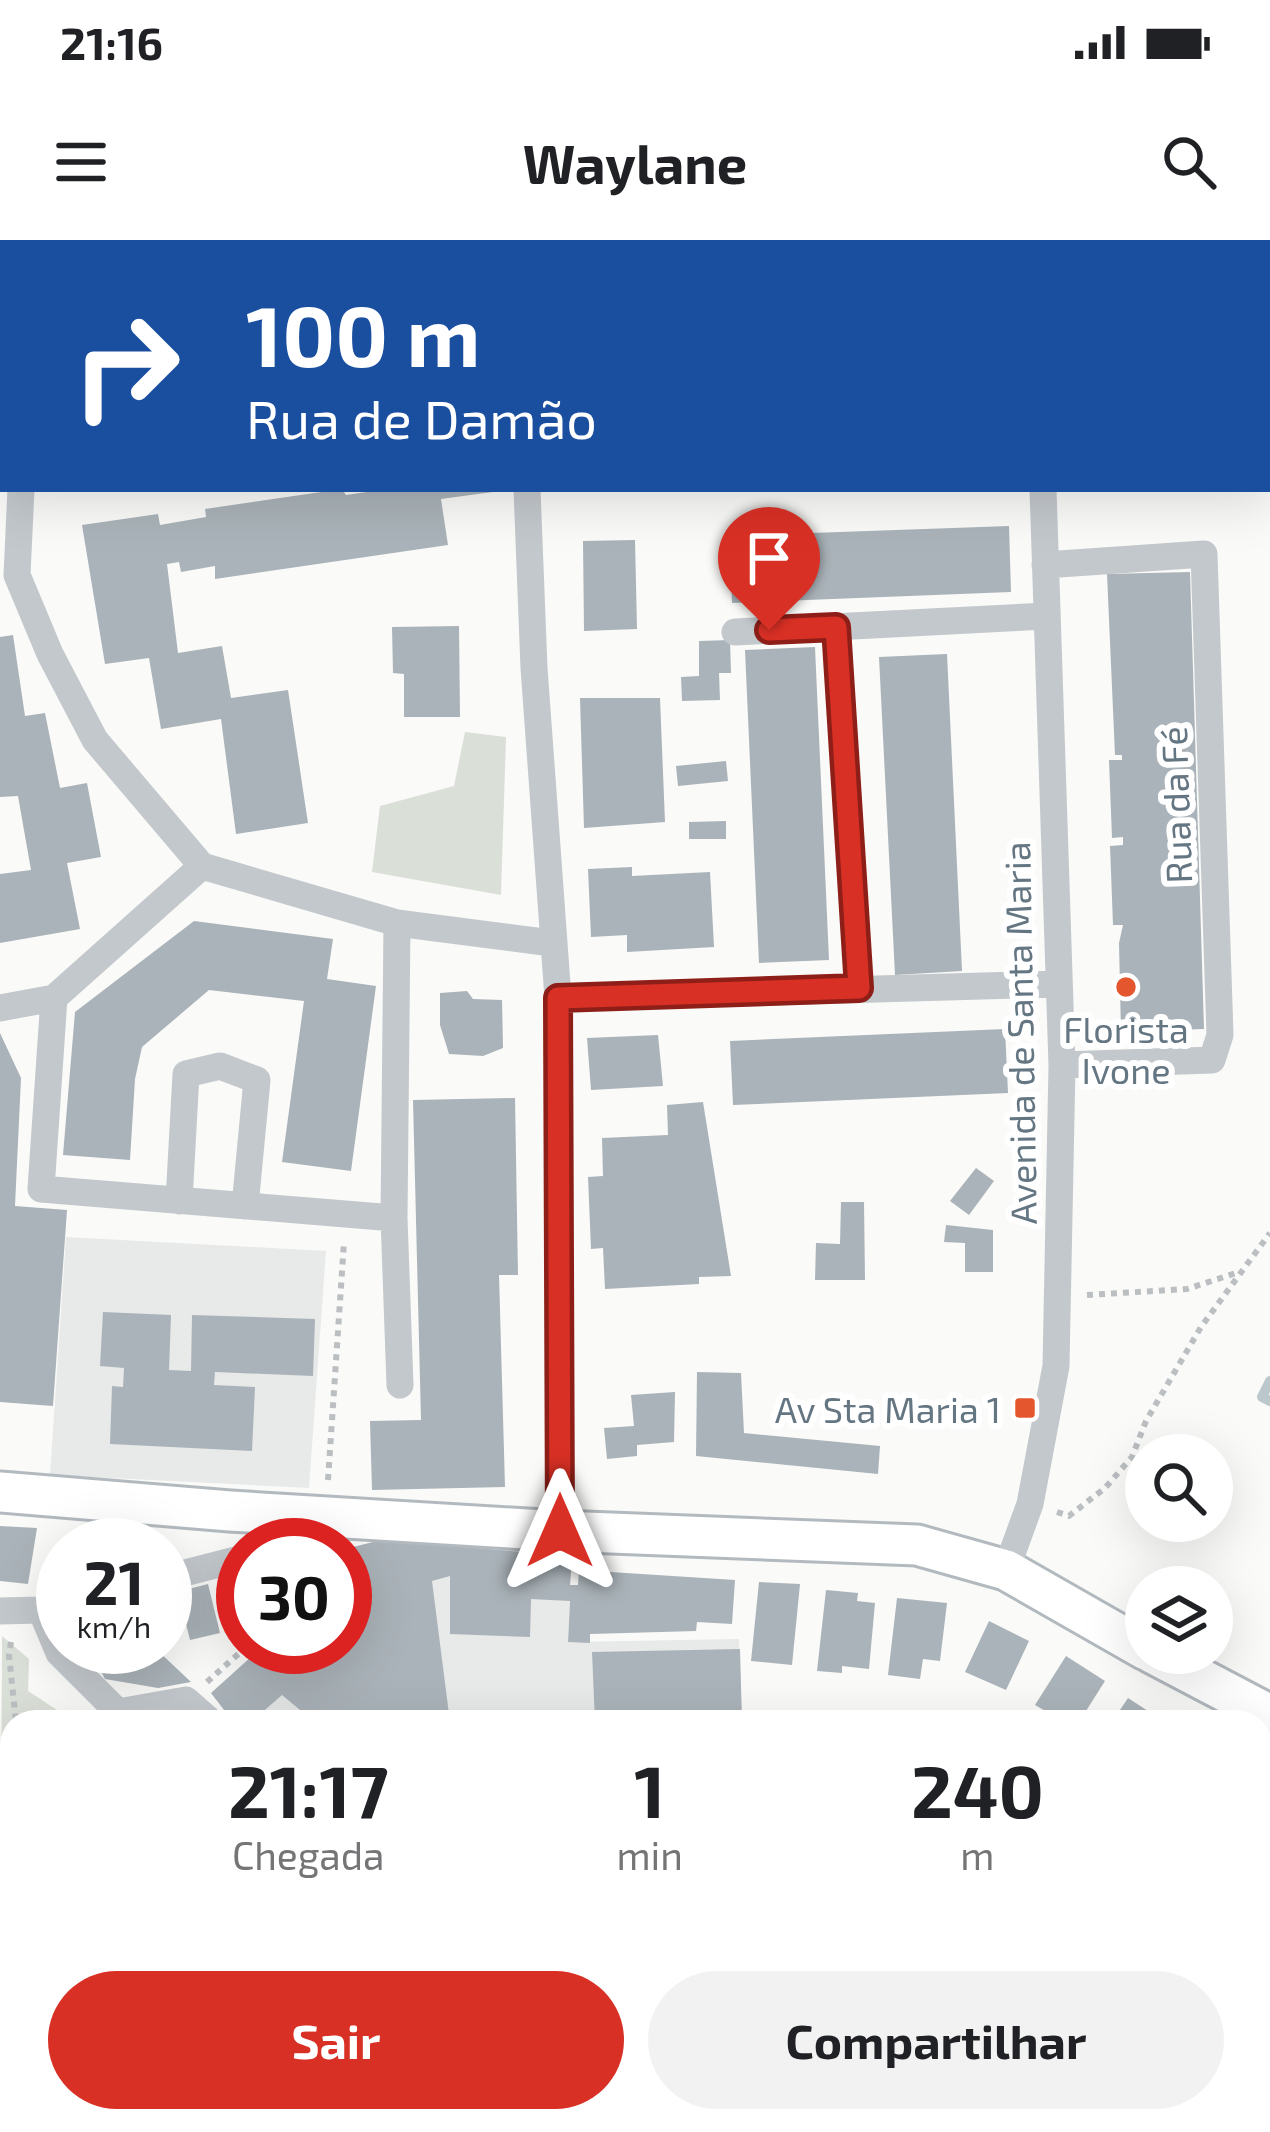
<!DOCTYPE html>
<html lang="pt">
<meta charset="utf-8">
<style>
body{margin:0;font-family:"Exo 2",sans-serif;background:#f2f2f2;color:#202124;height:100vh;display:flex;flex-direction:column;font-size:45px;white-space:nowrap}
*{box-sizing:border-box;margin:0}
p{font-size:39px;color:#757577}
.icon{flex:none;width:66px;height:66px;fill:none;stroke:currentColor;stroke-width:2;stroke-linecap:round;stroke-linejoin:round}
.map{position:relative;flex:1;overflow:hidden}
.side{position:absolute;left:0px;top:1470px;width:1272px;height:423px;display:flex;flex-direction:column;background:#fff;border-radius:36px 36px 0 0;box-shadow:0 12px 48px #0002}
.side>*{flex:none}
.guide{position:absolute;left:0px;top:0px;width:1272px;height:252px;box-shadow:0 12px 48px #0002;background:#1a4fa0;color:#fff;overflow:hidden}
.controls{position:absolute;left:1125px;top:1194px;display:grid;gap:24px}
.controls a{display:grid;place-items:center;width:108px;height:108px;border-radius:50%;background:#fff;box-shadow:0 12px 48px #0002;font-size:60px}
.speed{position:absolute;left:36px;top:1278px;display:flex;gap:24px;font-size:60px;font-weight:700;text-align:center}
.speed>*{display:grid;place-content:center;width:156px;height:156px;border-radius:50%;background:#fff;box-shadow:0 12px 48px #0002;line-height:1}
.speed small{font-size:30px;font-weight:400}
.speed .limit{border:18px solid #d22;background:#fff;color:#111}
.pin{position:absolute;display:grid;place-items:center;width:102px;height:102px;color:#fff;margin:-123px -51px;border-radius:50% 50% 50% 0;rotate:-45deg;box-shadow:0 0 12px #0007}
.pin .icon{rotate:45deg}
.me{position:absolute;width:132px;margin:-66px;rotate:0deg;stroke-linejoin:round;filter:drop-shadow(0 0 9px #0008)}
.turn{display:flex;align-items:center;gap:42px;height:252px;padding:0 48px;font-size:54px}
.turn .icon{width:156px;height:156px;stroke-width:2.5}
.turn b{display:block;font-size:84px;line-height:102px}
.eta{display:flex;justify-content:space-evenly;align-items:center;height:204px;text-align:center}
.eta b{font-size:72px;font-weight:700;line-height:84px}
.button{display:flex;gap:24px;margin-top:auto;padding:24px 48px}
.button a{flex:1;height:138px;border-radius:72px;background:#d93025;color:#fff;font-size:48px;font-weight:700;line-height:138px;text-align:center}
.button a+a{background:#f2f2f2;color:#202124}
.status{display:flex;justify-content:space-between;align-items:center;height:84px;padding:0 60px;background:#fff;direction:ltr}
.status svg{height:33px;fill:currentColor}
header{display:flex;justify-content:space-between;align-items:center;height:156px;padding:0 48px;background:#fff;font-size:54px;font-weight:700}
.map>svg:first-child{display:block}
.built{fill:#e8e9e9}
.green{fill:#dadfd7}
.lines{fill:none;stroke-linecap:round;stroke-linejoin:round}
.stream{stroke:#bbc7cb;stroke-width:10}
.building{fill:#aab3b9}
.secondary-casing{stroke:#b3babf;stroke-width:45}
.path{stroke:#bbbfc2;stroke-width:6;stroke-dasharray:6 6;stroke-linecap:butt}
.lane{stroke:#c3c8cc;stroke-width:14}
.street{stroke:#c3c8cc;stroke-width:27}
.secondary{stroke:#fff;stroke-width:39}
.route-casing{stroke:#8d1f18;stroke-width:30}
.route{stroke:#d93025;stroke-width:21}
.poi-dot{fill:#e4572e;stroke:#fff;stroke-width:4.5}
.labels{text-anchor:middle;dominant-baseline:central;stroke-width:12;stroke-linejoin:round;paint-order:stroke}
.street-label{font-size:36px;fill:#657683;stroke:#fff}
.poi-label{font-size:36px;fill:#657683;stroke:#fff}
</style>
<div class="status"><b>21:16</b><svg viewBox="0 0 49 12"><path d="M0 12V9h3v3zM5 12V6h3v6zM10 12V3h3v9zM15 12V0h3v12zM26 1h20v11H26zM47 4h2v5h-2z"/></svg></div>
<header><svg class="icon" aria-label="menu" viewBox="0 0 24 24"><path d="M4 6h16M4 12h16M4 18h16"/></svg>Waylane<svg class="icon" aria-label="search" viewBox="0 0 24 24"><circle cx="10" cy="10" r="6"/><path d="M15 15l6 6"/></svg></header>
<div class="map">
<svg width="1270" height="1892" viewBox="0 0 1270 1892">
<rect width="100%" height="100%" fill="#fafaf8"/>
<path class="built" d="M66,997L326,1011L309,1248L50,1235Z
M450,1306L572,1312L568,1402L739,1399L742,1482H246L238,1475L231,1479L211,1453L262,1407H345Z"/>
<path class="green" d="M465,492L506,497L501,655L372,632L380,566L454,546Z
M2,1396L29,1419L28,1451L60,1472L55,1482H12V1857L0,1859Z"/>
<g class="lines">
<path class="stream" d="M1270,1141L1262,1157L1270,1161"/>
</g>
<path class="building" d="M342,249L346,255L387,249L493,252L441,259L448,305L215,339V326L181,332L179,322L167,324L178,413L222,406L231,458L288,450L308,583L236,594L221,479L161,489L149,418L105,424L82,285L158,274L160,285L206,277L205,269Z
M1009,286L1011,352L732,363L729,296Z
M635,300L637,389L584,391L583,301Z
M1190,332L1204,789L1121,792L1119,703L1123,685H1113L1110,606L1123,605V597L1112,598L1109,520H1122V515H1115L1107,334Z
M459,386L460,477H404V434L393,433L392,387Z
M13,395L25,476L45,473L60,548L87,543L101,617L67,623L80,689L0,703V634L31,630L18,556L0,557V397Z
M730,400L731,433H719L720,460L682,461L681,437L699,436V401Z
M815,407L829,720L759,723L745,410Z
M947,414L962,731L895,735L879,417Z
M580,458H660L665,582L584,588Z
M726,521L728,541L678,546L676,526Z
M726,581V599H689V582Z
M632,627V636L710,632L714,707L627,712V695L591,697L588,629Z
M194,681L333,699L327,739L376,746L351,931L282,922L304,761L209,750L142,807L135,839L130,920L63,915L75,772Z
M467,751L473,759L502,760L503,808L483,816L449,814L440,785V753Z
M1005,789L1008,853L733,865L730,801Z
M0,793L21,838L15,966L67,970L53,1166L0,1162Z
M658,795L663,846L591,850L587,798Z
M515,858L518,1035H499L505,1247L372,1250L370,1181L421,1180L413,860Z
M703,862L731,1036L699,1037V1044L605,1049L603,1008L591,1009L588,937L603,936L602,898L668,895L667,865Z
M976,928L994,941L969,975L950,961Z
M841,962H864L865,1040H815L816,1003L840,1004Z
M946,985L993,990V1032H965V1003L944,1002Z
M103,1072L171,1075L169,1130L191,1131L192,1075L315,1079L313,1136L215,1132L214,1145L255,1147L252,1211L110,1204L112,1146L123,1147L124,1128L100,1126Z
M697,1132L741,1133L744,1193L880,1206L878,1234L696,1216Z
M675,1152L674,1202L637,1205V1216L607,1219L604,1188L634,1186L631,1155Z
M0,1286L37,1288L28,1344L0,1341Z
M381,1300L572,1316L570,1345H578L579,1330L735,1340L732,1384L697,1382L696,1391L590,1394V1403L568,1402L570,1361L531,1359L530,1397L450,1394V1336L432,1341L450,1482H303L300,1470L282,1455L251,1482L238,1475L231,1479L211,1453L262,1407H345V1309Z
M759,1342L800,1344L792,1425L751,1421Z
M208,1344L220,1393L190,1400L186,1384L165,1389V1355Z
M826,1350L858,1353L857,1361L875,1363L869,1429L842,1426V1433L817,1431Z
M897,1358L947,1363L940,1421L923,1419L920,1439L888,1435Z
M989,1381L1029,1401L1006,1450L965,1432Z
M79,1407H154L191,1442L158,1448L105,1439L96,1421L87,1422Z
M740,1409L742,1482H595L592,1412Z
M1066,1416L1105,1441L1079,1482H1064L1035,1465Z
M1128,1458L1165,1482H1112Z
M1270,1532V1594L1260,1596V1533Z
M27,1881H42L46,1892H1Z
M119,1881H200L205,1892H124Z
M261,1881H325L298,1892H266Z
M525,1881H643L619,1892H504Z
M687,1881H734L739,1892H692Z
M813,1881H858L864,1892H818Z
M907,1881H971V1882L942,1892H911Z
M1067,1881H1079L1085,1892H1042Z
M1170,1881H1225L1231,1892H1177Z"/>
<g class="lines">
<g class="secondary-casing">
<path id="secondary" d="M0,1252L230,1271L560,1291L917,1305L1006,1330L1146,1410
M1152,1413L1270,1475"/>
</g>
<path class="path" d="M386,0V3
M1087,1055L1187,1049L1239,1032
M328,1240L344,1002
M1057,1272L1069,1276L1105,1248L1132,1217L1146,1181L1201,1087L1270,993
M11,1402L9,1415L16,1482
M207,1442L246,1407
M0,1585L12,1580
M0,1769L4,1777L2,1804L12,1806
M0,1877L12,1873"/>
<path class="lane" d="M734,3V0"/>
<path class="street" d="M32,0V3
M520,0V3
M1037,0V3
M174,3L183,0
M21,249L17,335L50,414L95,500L202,626L397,683L552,703
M527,249L534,428L558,758L560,1291
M1045,325L1204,314L1220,795L1212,820L1062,825
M836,387L859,748
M735,392L1047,376
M54,758L41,949L394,978L400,1145
M558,758L1057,744
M0,768L54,758L202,626
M179,961L186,834L220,826L257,840L245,966
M394,978L397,683
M272,1305L301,1275
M1006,1330L1030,1264L1056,1126L1062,825L1043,249
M165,1338L243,1318
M41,1370L59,1413L118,1472L186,1460L211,1482
M0,1371L41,1370L63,1364
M1260,1623L1270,1621
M230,1881L235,1892
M774,1881L779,1892
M1122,1881L1127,1892
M395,1892L419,1881"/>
<use href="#secondary" class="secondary"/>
</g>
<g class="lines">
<g class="route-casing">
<path id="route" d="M560,1291L558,758L859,748L836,387L769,390"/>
</g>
<use href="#route" class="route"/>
</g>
<g class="poi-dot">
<circle cx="1126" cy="747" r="12"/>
<rect x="1013" y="1156" width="24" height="24" rx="6"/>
</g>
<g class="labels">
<g class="street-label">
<text transform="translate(1175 565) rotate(-92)">Rua da Fé</text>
<text transform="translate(1019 793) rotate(-91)">Avenida de Santa Maria</text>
</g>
<g class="poi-label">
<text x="1126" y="788">Florista<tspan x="1126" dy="41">Ivone</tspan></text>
<text x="1001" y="1168" text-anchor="end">Av Sta Maria 1</text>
</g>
</g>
</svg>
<div class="controls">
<a><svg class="icon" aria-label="search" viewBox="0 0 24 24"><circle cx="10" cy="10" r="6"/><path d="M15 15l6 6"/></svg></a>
<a><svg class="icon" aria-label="layers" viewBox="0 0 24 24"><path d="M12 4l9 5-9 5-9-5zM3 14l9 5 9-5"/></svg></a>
</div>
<div class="speed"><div>21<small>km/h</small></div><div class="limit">30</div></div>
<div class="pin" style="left:769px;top:390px;background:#d93025"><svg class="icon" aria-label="arrive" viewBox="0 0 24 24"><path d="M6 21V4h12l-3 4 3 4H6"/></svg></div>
<svg class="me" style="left:560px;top:1291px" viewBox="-20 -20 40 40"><path d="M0-17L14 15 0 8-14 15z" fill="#d93025" stroke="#fff" stroke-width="4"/></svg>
<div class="guide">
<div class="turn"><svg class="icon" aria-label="right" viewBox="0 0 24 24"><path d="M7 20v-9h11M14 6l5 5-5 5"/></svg><div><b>100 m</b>Rua de Damão</div></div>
</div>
<section class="side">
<div class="eta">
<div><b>21:17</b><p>Chegada</p></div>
<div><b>1</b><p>min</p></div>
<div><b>240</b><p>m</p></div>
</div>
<div class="button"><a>Sair</a><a>Compartilhar</a></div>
</section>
</div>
